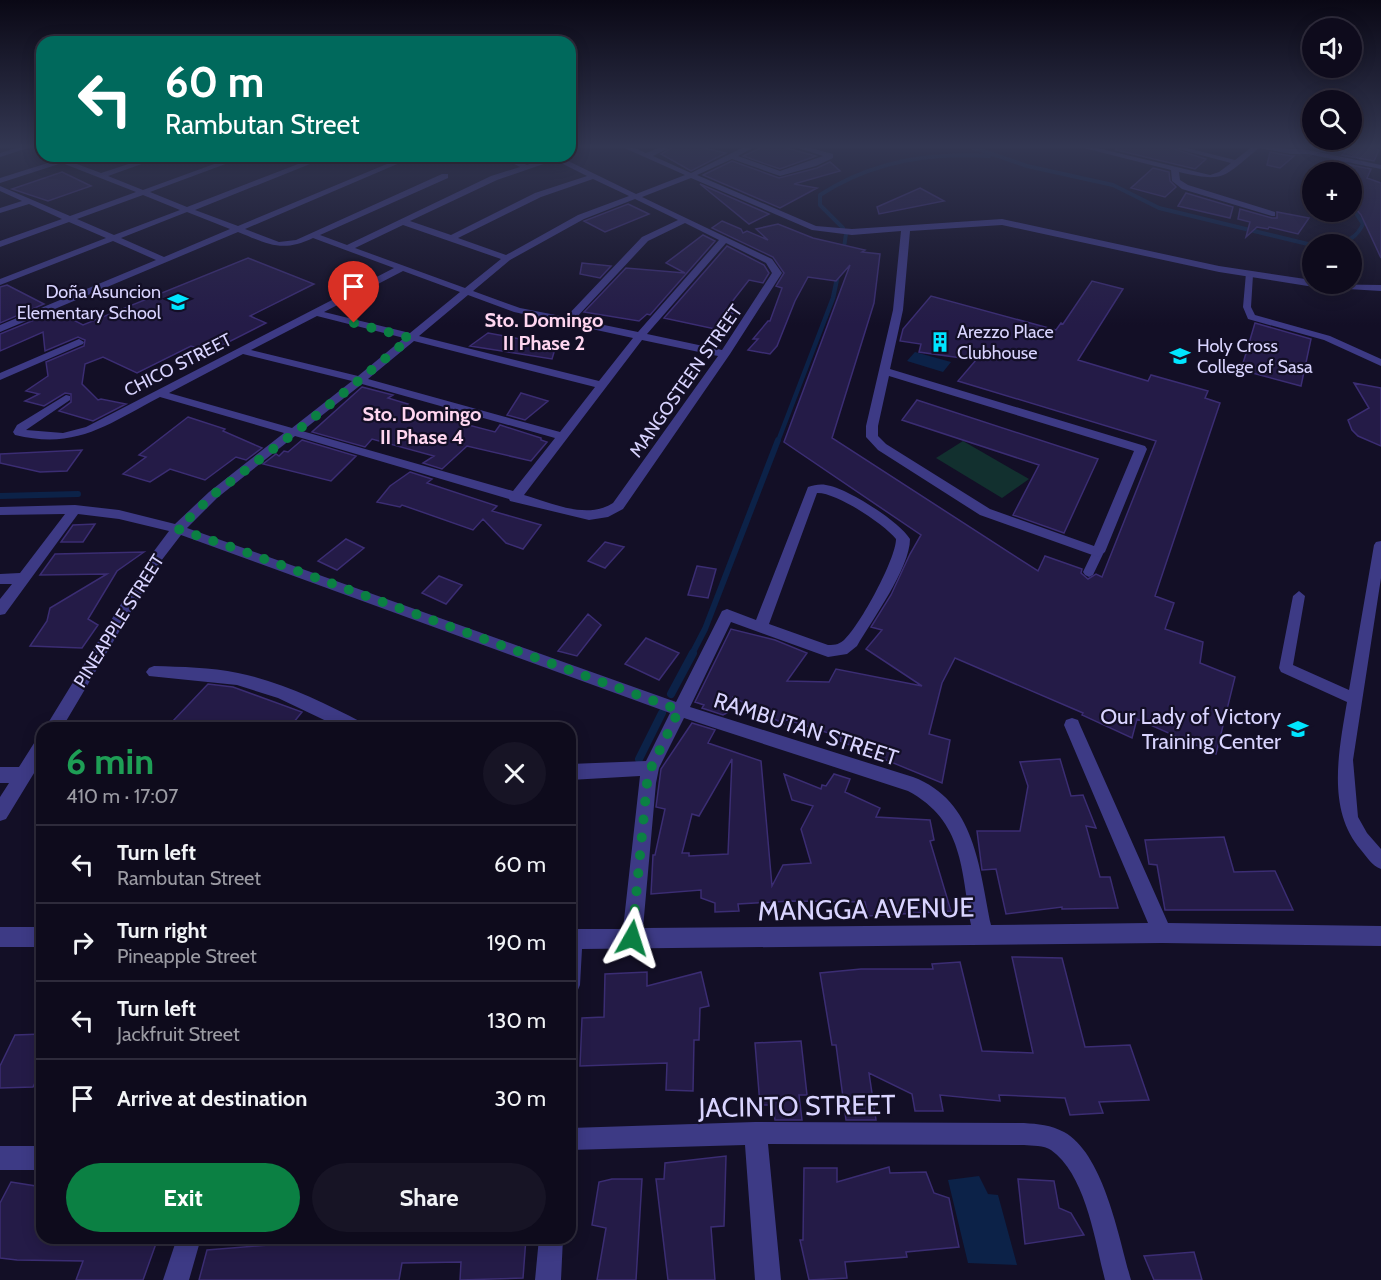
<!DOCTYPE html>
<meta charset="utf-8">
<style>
body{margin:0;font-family:Cabin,sans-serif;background:#171425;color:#f1f3f6;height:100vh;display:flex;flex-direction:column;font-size:22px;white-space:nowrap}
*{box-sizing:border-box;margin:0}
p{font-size:20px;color:#9b9ba3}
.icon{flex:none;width:33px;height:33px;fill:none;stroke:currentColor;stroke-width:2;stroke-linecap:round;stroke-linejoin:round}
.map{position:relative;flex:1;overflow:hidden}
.sheet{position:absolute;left:36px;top:722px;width:540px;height:522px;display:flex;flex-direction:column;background:#0e0b1c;border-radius:18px;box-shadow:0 3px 15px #0003,0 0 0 2px #2e2b3b}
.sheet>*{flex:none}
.banner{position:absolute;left:36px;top:36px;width:540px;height:126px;border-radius:18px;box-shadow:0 3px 15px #0003,0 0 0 2px #2e2b3b;background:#00695c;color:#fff;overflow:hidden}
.controls{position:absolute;left:1302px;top:18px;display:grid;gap:12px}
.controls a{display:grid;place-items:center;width:60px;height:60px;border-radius:50%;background:#0e0b1c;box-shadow:0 3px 15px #0003,0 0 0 2px #2e2b3b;font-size:30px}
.pin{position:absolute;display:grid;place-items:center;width:51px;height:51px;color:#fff;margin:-62px -26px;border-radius:50% 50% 50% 0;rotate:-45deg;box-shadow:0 0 6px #0007}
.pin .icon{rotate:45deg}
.me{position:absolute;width:66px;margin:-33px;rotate:6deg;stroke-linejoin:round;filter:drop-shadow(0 0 4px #0008)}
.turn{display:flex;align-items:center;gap:21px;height:126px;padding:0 30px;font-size:27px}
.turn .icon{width:78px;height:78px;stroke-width:2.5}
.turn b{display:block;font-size:42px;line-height:51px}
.round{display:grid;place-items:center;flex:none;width:63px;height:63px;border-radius:32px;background:#171425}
.overview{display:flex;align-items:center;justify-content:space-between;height:102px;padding:0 30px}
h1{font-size:36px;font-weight:700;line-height:45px;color:#1e9e55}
.cta{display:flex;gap:12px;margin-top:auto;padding:12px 30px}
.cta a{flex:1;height:69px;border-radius:36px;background:#0b8043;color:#fff;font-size:24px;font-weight:700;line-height:69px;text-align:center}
.cta a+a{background:#171425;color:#f1f3f6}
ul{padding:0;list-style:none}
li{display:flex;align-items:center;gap:18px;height:78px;padding:0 30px;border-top:2px solid #2e2b3b}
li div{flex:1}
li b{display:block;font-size:22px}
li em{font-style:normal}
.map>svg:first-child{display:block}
.green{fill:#12302f}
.water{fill:#0c2248}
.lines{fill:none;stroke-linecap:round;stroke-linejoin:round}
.stream-far3{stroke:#0c2248;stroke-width:4}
.stream-far2{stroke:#0c2248;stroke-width:4.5}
.stream-far1{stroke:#0c2248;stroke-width:6}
.stream{stroke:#0c2248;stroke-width:8}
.building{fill:#241b47;stroke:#3b2d73;stroke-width:1.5;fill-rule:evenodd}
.service{fill:#3d3a85;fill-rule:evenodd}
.minor{fill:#3d3a85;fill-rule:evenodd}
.route{stroke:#0b8043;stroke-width:10;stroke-dasharray:0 18}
.labels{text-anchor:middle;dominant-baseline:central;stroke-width:4.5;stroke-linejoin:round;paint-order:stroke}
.far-poi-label{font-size:18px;fill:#d9d4ff;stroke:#130f26;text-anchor:start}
.far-street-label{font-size:18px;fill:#d9d4ff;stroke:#130f26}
.far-neighbourhood-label{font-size:20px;font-weight:bold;fill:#ffd6f0;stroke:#130f26}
.poi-label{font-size:22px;fill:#d9d4ff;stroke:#130f26;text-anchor:end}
.street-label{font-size:22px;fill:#d9d4ff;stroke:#130f26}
.near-street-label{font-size:27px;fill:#d9d4ff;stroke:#130f26}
</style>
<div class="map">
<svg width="1381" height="1280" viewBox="0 0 1381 1280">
<rect width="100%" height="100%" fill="#130f26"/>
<path class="green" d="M963,441L1029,479L1002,498L936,458Z"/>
<path class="water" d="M915,352L951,362L943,372L907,361Z
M979,1176L988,1194L998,1195L1017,1265L968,1263L948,1180Z"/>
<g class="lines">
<path class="stream-far3" d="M969,146L1027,166L1113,185L1159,208L1312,245
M843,228L820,205V195C870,162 930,152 989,156
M1335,244C1349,241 1357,237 1363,224L1352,207
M843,254L846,234
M838,276L839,271"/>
<path class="stream-far2" d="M778,441L833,298L838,274"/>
<path class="stream-far1" d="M0,496L78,494
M692,654L705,629L778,440"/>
<path class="stream" d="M671,694L693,653
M639,759L662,713"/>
</g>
<path class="building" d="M675,146H695L726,153L691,171L661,154Z
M765,146H779L816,156L780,169L743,156Z
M1116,146H1165L1206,159L1195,169L1116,150Z
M1350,146H1367L1379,150L1374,161L1342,155Z
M1270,152L1291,156H1294L1280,168L1267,165Z
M732,161L779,178L817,168L830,162L840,171L794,184L817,188L780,208L703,175Z
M1335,162L1371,169L1367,178L1381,183V258L1361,215L1355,208L1352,215V172H1331L1333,169L1329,168Z
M1153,168L1169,172L1170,181L1176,187L1165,197L1131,188Z
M62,172L91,186L48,201L12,189Z
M700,184L769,214L749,224Z
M920,188L944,201L879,214L877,207Z
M1186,193L1233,207L1230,218L1178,206Z
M628,204L649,214L605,232L584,221Z
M1240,209L1272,218H1277V212L1309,218L1298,234L1269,227L1268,229L1257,227L1246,237L1250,222L1238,219Z
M722,221L741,229L743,233L747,231L768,240L756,229L778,224L813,238L865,250L862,252L880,254L874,303L832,438L1038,571L1045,556L1082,569L1081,573L1088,579L1096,574L1102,577L1156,441L958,381L976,360L919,352L921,344L900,341L903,329L931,296L1056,330L1061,323L1063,324L1092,281L1123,289L1078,360L1148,381L1151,375L1208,391L1205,398L1220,403L1155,596L1174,603L1165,629L1203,642L1200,663L1235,677L1216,754L1137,719L1132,738L1082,715L1083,713L955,658L942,683L929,734L950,740L942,783L840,741L841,737L785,719L784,724L733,697L727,713L723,715L702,708L704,705L695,702L731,629L775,640L807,653L787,681L829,682L836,669L922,686L866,649L882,630L871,627L891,595L910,554L921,535L784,442L850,265L836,281L808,277L795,301L777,346L770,354L748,350L758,339H753L768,321H770L782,288L776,286L784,273L773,257L712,228Z
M703,235L715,241L650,315L647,314L639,321L584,312L626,268L685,273L666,263Z
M727,246L764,265L769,273L763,283L749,280L724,312L733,313L715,329L664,318Z
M248,258L314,284L250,316L266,323L209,352L191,346L137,373L103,357L85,364L82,384L98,400L101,399L126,404L93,421L59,411L71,402V394L65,393L44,406L25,401L39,394L26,391L48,376L46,362L84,346L85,340L78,337L45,351L43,332L0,351V334L56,311L83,325Z
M582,263L611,266L600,278L580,274Z
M7,285L44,304L0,323V287Z
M1255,323L1311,339L1301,386L1241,370Z
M488,333L542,343L555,349L552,359L470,346Z
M1354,383L1381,388V446L1358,436L1352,430L1348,420L1369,408Z
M362,387L393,395L388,398L408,404L403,408L495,432L500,425L541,438V440L547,442L531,461L467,446L442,469L423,463L434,456L372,439L365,447L312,432Z
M521,393L548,401L525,420L507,415Z
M917,400L1098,459L1064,533L1013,515L1039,465L902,420Z
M188,417L225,429L223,431L262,448L246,460L236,457L205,480L170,469L150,482L123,474L146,457L139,455Z
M302,440L356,456L331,481L263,464L276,454L279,456L284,451L288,452Z
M82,450L67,471L40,472L0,463V454Z
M410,472L432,479L427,483L497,506L492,511L541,525L523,549L506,543L483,519L473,530L402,505L400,507L377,502L390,486Z
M95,524L83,542H61L73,525Z
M346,539L364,548L337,570L318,561Z
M605,542L624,547L605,568L588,561Z
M144,552L117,571L88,619L98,625L82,648L30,646L47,621L50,608L107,574L40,575L55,554Z
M697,566L716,569L708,598L688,595Z
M439,576L462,585L446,604L422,593Z
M588,614L601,625L577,656L558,651Z
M646,638L679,653L659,680L625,664Z
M208,684L233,687L302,712L289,728H186L172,722Z
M692,723L715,730L708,743L761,761L772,886L783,865L811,863L801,829L813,806L792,800L784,774L821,789L822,785L826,786L834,774L850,779L845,792L880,808L876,817L930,820L934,840L930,841L951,911L868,916L865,902L791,901L738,904L739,911L715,912V903L701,898V890L651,894L653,855H655L665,809L656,807L661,769ZM732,759L728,854L689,856V853H682L692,814L699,816Z
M1060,759L1071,796L1083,795L1096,828L1086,826L1100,877H1110L1118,908L1062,909V907L1006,914L996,869L982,870L977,831H1020L1028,786L1020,762Z
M1224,837L1234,872L1275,871L1293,910H1165L1157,865L1149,864L1145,840Z
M1012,957L1062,958L1085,1047L1130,1045L1149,1100L1099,1102L1103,1113L1070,1115L1065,1098L999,1095L1000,1101L940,1095L943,1111H915L912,1094L869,1073L876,1120H846L836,1045H832L820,973L861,969H933L932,964L960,962L982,1051L1033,1053Z
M647,972V986L701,972L709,1006L700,1008L699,1040H694L693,1091L666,1090L667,1063L580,1066L582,1018L604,1017L605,974Z
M42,1034V1068L33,1087L0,1088V1066L15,1035Z
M801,1041L807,1095H799L802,1120H775L773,1105H760L755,1043Z
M726,1156L724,1226L711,1227L715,1280H668L656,1179H664L665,1163Z
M889,1167L890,1173L926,1172L934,1193L949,1198L959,1247L906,1252L907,1257L845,1262L847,1278L809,1280L800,1240H803L804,1168H837V1182Z
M612,1179H642L636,1280H597L606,1228L592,1225L599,1182Z
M1018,1179L1054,1181L1059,1208L1071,1213L1084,1235L1025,1244Z
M11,1182L42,1187V1238H158L143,1280H76L83,1261L17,1260L0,1258V1203Z
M283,1238H526L523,1278L460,1280L461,1262L402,1263L399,1280H199L207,1250L281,1244Z
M1194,1252L1202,1280H1154L1144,1256Z"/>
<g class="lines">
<path class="service" d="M1246,273L1253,275L1251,307L1255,315L1330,336L1381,359V366L1324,340L1248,319L1243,307Z
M1381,541V578L1353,760L1358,817L1367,833L1381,849V869C1372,866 1367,857 1361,850C1326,810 1339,750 1347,702L1281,672L1279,668L1293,596L1299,591L1305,596L1293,665L1349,690L1374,545L1376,542Z
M1098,548L1104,552L1093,575L1089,577L1085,575L1083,572L1094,549Z"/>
<path class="minor" d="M23,146H34L0,157V153Z
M620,146H630L646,153L663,146H673L653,156L691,173L746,146H756L738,156L780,171L823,156L792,146H803L833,154V158L816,166L780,176L732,159L697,175L816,226L852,229L1002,219L1219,266L1312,280V284L1381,285V291L1314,287L1219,272L1002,225L910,231L903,310L890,369L1145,446L1147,449L1105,552L1098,557L980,515L878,450L866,437V426L893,310L901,231L852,235L812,230L691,178L642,197L772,259L782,273L730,354L623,509L608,517L589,520L510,501L509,499L295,436L217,498L187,528L676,702L722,611L727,609L756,620L808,487C814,485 820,484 826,485C847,488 899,521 910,539C910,568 872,620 857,646L847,654L828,657L731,622L690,707L913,777C976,801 979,868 991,925L1148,923L1064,725L1066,720L1072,718L1078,720L1080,725L1168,923L1381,926V946L1162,943L582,949L580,985L577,992L570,995V929H623L640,776L570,780V764L646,761L670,713L181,535L161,561L62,728H45L151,555L169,531L119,519L78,514L5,614L0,615V599L12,584H0V574L20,573L65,514L0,515V507L75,505L119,510L175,524L209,492L284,433L160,397C108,424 77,450 15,435L13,432L17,425L66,395L70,396V400L26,430L63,433L86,427L394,268L313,238C282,253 268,244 238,232L0,332V325L156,260L113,241L0,285V279L106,238L69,222L0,247V241L62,219L29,204L0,213V208L22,201L0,191V186L70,216L136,192L62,163L0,183V178L70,156L75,158L69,161L101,173L153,156H164L108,176L143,190L236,156H247L150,192L187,207L319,156H330L195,210L238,226L406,156H416L245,229L279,242L296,240L442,174H448V178L320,235L347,245L491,176L520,167L499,156H509L527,165L548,156H558L636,194L685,175ZM555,160L587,176L535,193L451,235L410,221L497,180ZM593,179L629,196L578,215L506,255L458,238L541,197ZM143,195L180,210L114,235L77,219ZM635,199L678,220L642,237L566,317L520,308L473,291L510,260L584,219ZM187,212L230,229L164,257L121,238ZM685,223L719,240L638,332L575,319L648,241ZM403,225L501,259L465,288L355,248ZM726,243L766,263L772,273L722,350L647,334ZM403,271L460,292L410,333L324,312ZM468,295L514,312L633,338L599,381L419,336ZM317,316L404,338L358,376L251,350ZM642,340L718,356L613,503C587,520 552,503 524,495ZM414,341L595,387L560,432L368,379ZM243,354L352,381L292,428L169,393ZM889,376L1134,451L1094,546L990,509L886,444L878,436V426ZM362,384L555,438L513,491L302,431ZM817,493C836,492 884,524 896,539C896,559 860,625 845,639C840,644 836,645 828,645L769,624ZM684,718L908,791C964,821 961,870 971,925L643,928L656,783L659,768Z
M1076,146H1089L1210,175L1219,172L1231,163L1167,146H1179L1235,160L1253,146L1308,150L1381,165V169L1308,154H1291L1259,148C1223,177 1226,183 1179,172L1180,180L1188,185L1275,212V216H1272L1182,189L1172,181L1171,170Z
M1374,146H1381V149Z
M79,339L84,342L83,344L0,380V373Z
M154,666C182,667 210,667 238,673C282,682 323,702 363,723L365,728H341L278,698L237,685L149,676L146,672L149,668Z
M42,738V760L6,819L0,821V797L9,783H0V767H19L36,740Z
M0,927H42V947H0Z
M755,1122L1024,1123C1038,1124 1051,1125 1064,1132C1104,1154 1119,1239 1131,1280H1105C1095,1241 1086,1175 1051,1150C1044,1145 1032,1146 1024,1145L768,1144L781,1280H755L745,1145L570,1150V1128Z
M0,1146H42V1170H0Z
M177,1238H201L189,1280H163Z
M539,1238H563L561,1280H535Z"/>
</g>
<linearGradient id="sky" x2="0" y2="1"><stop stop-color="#0a0815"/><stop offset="0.45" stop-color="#333752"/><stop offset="1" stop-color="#333752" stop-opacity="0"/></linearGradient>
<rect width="1381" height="325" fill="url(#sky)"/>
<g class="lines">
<path class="route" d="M354,323L410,338L311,420L213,495L178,529L237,549L679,710L651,768L647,783L632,938"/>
</g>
<defs>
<g id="school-bare" transform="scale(1.62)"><path d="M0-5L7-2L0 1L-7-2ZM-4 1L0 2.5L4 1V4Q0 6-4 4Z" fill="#00e5ff" stroke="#130f26" stroke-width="2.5" paint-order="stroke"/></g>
<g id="building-bare" transform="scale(1.62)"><path d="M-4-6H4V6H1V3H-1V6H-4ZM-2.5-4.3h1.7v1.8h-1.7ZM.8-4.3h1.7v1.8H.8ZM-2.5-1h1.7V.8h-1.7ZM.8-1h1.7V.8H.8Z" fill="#00e5ff" stroke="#130f26" stroke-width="2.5" paint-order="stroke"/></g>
<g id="university-bare" transform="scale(1.62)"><path d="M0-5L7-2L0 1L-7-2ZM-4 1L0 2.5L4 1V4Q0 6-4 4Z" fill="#00e5ff" stroke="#130f26" stroke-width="2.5" paint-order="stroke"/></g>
</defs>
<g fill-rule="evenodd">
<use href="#school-bare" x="178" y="302"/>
<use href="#building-bare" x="940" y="342"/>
<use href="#university-bare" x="1180" y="356"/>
<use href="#school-bare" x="1298" y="729"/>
</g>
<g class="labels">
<g class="far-poi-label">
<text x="161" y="292" text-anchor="end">Doña Asuncion<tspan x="161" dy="21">Elementary School</tspan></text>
<text x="957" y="332">Arezzo Place<tspan x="957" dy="21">Clubhouse</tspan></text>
<text x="1197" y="346">Holy Cross<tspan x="1197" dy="21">College of Sasa</tspan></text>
</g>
<g class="far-street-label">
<text transform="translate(178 365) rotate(-27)">CHICO STREET</text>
<text transform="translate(686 381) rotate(-55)">MANGOSTEEN STREET</text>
<text transform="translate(119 621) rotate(-58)">PINEAPPLE STREET</text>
</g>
<g class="far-neighbourhood-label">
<text x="544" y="320">Sto. Domingo<tspan x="544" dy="23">II Phase 2</tspan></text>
<text x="422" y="414">Sto. Domingo<tspan x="422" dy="23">II Phase 4</tspan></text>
</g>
<g class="poi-label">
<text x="1281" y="716">Our Lady of Victory<tspan x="1281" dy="25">Training Center</tspan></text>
</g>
<g class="street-label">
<text transform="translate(806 729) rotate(18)">RAMBUTAN STREET</text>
</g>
<g class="near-street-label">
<text transform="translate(866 909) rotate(-1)">MANGGA AVENUE</text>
<text transform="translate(797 1106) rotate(-1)">JACINTO STREET</text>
</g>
</g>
</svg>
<div class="controls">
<a><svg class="icon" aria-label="sound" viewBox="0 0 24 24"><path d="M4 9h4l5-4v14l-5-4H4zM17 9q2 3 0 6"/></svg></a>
<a><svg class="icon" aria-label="search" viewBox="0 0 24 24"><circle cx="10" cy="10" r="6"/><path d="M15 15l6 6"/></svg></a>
<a>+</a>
<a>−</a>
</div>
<div class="pin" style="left:354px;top:323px;background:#d93025"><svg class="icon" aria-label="arrive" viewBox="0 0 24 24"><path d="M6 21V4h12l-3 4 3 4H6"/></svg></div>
<svg class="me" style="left:632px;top:938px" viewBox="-20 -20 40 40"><path d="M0-17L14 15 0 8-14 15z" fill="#0b8043" stroke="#fff" stroke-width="4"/></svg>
<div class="banner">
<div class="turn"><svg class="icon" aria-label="left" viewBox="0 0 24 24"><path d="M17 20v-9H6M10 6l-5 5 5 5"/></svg><div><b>60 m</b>Rambutan Street</div></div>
</div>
<section class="sheet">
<div class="overview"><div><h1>6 min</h1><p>410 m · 17:07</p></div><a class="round"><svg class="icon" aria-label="close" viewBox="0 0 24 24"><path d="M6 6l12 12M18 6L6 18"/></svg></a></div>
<ul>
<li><svg class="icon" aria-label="left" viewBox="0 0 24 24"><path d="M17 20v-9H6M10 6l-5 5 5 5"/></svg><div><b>Turn left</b><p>Rambutan Street</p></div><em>60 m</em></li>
<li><svg class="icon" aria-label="right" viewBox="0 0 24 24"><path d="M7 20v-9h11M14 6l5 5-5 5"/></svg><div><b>Turn right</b><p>Pineapple Street</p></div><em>190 m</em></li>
<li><svg class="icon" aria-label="left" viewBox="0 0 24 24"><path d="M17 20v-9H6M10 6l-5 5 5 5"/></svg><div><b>Turn left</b><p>Jackfruit Street</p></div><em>130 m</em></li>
<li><svg class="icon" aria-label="arrive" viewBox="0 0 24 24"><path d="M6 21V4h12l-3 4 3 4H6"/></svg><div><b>Arrive at destination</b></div><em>30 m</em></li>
</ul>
<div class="cta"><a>Exit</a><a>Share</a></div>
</section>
</div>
